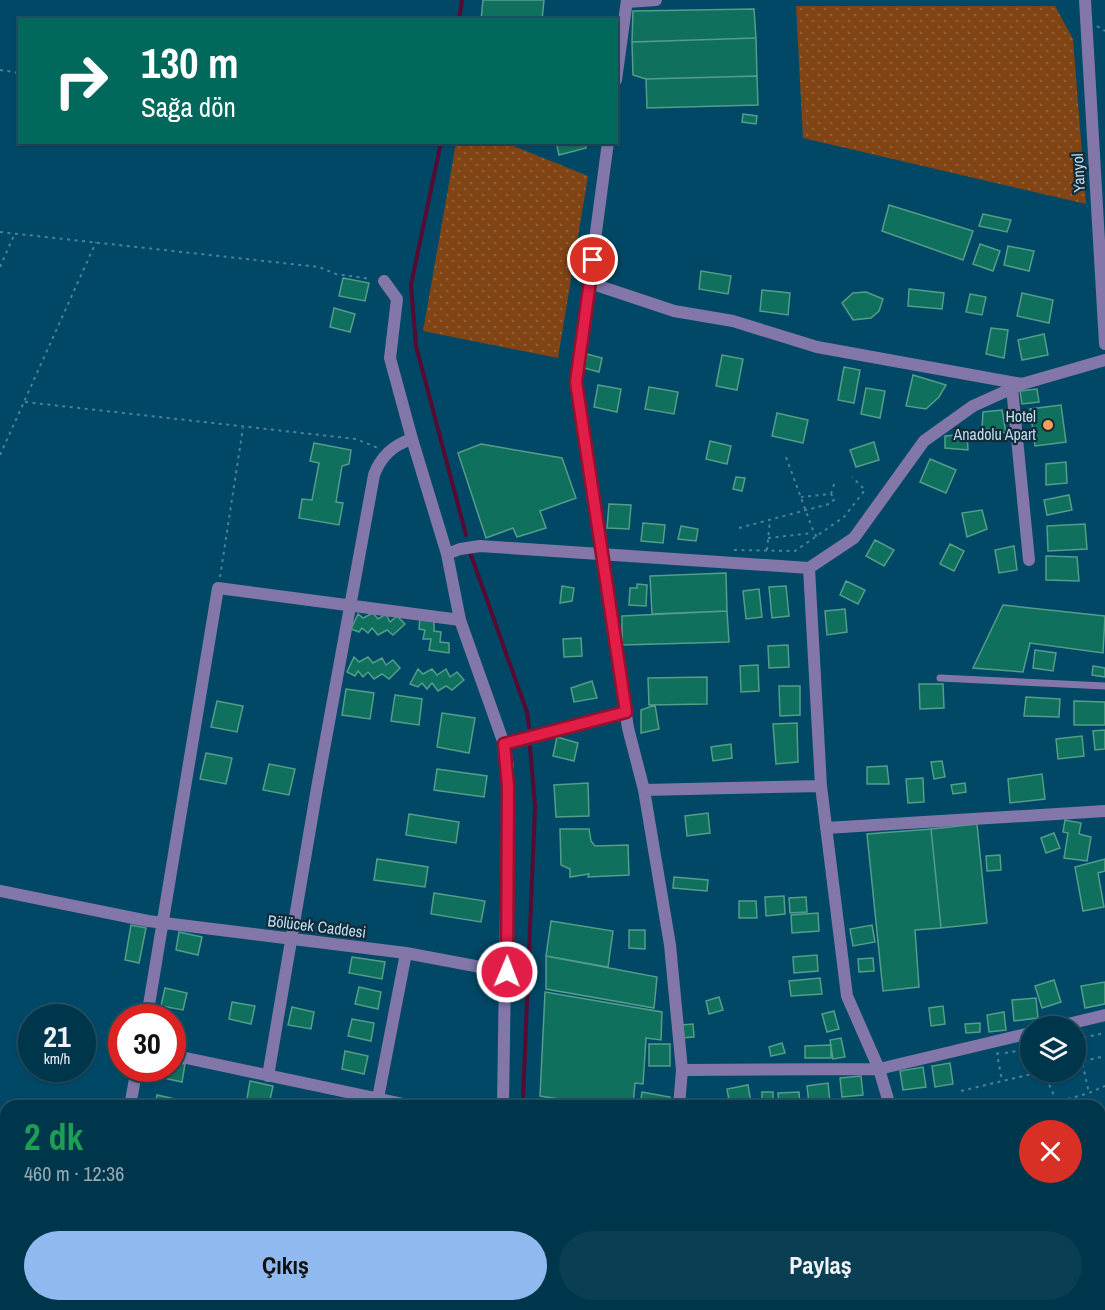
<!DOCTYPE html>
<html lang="tr">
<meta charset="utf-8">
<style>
body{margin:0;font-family:"Archivo Narrow",sans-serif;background:#0a3e53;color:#f1f3f6;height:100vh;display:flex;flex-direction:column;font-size:22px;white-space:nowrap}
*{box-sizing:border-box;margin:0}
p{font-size:20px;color:#95abb5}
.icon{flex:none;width:33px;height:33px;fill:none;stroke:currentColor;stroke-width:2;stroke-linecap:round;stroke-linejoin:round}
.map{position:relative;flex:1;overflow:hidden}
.sheet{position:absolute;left:0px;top:1100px;width:1106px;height:212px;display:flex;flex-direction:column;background:#00364c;border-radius:18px 18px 0 0;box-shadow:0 2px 4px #0004,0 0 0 2px #225064}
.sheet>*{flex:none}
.top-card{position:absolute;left:18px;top:18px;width:600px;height:126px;border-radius:0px;box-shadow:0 2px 4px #0004,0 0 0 2px #225064;background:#00695c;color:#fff;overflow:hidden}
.tools{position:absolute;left:1020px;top:1016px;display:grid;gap:12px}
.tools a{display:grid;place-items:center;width:66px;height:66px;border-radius:50%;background:#00364c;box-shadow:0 2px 4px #0004,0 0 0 2px #225064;font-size:30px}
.speed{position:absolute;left:18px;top:1004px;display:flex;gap:12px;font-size:30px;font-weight:700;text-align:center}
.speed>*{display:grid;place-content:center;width:78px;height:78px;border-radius:50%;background:#00364c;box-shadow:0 2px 4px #0004,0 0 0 2px #225064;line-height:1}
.speed small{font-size:15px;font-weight:400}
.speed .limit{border:9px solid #d22;background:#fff;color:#111}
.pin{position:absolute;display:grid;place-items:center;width:51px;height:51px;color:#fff;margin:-26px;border:3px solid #fff;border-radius:50%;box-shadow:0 2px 6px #0007}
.me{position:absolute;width:66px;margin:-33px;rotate:1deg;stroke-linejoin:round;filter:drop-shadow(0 0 4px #0008)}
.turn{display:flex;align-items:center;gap:21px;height:126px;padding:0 24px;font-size:27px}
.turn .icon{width:78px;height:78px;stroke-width:2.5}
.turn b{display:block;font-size:42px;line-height:51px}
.round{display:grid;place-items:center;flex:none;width:63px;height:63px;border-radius:32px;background:#0a3e53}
.summary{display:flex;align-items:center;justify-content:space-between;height:102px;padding:0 24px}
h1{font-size:36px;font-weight:700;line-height:45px;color:#1e9e55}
.action{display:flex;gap:12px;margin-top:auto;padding:12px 24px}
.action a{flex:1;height:69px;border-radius:36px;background:#90b9f0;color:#111;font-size:24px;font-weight:700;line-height:69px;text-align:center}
.action a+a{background:#0a3e53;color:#f1f3f6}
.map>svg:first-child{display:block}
.grass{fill:url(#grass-dots)}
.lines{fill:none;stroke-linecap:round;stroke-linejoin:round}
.stream{stroke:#560b32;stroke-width:4}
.building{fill:#0f715d;stroke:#549d8a;stroke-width:1.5}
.path{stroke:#4a829b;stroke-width:2;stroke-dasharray:3 4.5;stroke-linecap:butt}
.service{stroke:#8377aa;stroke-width:7}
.minor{stroke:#8377aa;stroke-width:12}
.route-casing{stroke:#92132f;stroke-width:15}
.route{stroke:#e11d48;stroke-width:10}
.poi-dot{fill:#fd9c56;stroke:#122b39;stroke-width:2}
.labels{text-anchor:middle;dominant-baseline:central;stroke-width:4.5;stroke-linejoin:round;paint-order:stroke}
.street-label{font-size:16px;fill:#c0deef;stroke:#122b39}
.poi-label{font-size:16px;fill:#c0deef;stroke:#122b39;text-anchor:end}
</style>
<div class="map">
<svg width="1105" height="1310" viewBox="0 0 1105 1310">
<defs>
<pattern id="grass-dots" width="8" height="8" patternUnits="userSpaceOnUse" patternTransform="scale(1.5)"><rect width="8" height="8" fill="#814414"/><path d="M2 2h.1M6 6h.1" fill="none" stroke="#915f36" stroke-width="1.8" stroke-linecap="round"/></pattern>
</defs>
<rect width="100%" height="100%" fill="#004866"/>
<path class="grass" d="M796,6H1055L1073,39L1086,204L803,138Z
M456,143H506L588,176L558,358L423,331Z"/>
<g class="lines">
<path class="stream" d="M459,20L462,0
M441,142L411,285L416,346L466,535
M471,555L527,712L529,727
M523,1099L535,806L530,747
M517,1310V1305"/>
</g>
<path class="building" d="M483,0H544L542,20H481Z
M754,9L756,38L632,42L633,11Z
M756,38L757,76L646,79L633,75L632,42Z
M757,76L758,105L647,108L646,79Z
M743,114L757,116L756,124L742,122Z
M562,142H585L586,148L559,155L557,146Z
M889,205L973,231L963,260L882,231Z
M983,214L1011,220L1007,232L979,226Z
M980,244L1000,251L993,271L973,264Z
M1008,246L1034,251L1029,271L1004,265Z
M701,271L731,276L728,294L699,289Z
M343,278L369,283L365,301L339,296Z
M909,289L944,293L942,309L908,306Z
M762,290L790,293L788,315L760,311Z
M866,292L883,299L879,311L871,318L853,320L842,303L853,293Z
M1022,293L1053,300L1049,323L1017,316Z
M970,294L986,297L982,315L966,312Z
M334,308L355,314L350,332L330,327Z
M991,328L1008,330L1004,358L986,354Z
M1044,334L1048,355L1022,360L1018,340Z
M587,354L602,358L599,372L584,368Z
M722,355L743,359L737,390L716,386Z
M844,367L860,370L854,403L838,400Z
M913,375L946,385L939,397L926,409L906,406Z
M598,385L621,389L617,412L594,407Z
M649,387L678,392L674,414L645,409Z
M866,388L885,391L880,418L861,414Z
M1037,389L1039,402L1022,404L1020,391Z
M1061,405L1066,442L1035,446L1030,409Z
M1002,410L1006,433L982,428L983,412Z
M777,413L808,420L803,443L772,436Z
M967,434L968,450L945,448V436Z
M710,441L731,446L727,464L706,459Z
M874,442L879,460L856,467L850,450Z
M314,443L351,450L349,464L342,466L336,502L343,503L339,525L299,518L302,499L312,500L319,463L310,461Z
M481,444L562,458L576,498L540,511L546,528L517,537L513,528L486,538L458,453Z
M930,459L956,470L946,493L920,482Z
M1066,462L1067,483L1046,485V464Z
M736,477L745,478L742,491L733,489Z
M1069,495L1072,510L1047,515L1044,500Z
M609,504L631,505L629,529L607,528Z
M982,510L987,529L967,537L962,513Z
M643,523L665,525L663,543L641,541Z
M1085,524L1087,549L1048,551L1047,526Z
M681,526L698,529L696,541L678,539Z
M875,540L894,550L884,566L866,556Z
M950,544L964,551L954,571L940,564Z
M1014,546L1017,570L999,573L995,550Z
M1046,556L1077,557L1079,581L1046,580Z
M726,573L727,611L652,614L650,576Z
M846,581L865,590L858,604L840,595Z
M637,584L647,585L646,606L629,605L630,588H637Z
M562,586L574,588L572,601L560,603Z
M786,586L789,616L772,618L769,587Z
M759,589L762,617L746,619L743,591Z
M1003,605L1105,616L1103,653L1030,643L1023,672L973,668Z
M845,609L847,632L827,635L825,611Z
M727,611L729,642L622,645V616Z
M373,613L378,619L386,614L390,622L397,616L405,624L393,635L387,630L378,635L372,628L368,633L362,628L359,632L351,629L358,614L363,618Z
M420,618L434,619V631L441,632L440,642L449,643V653L429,650L431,639H423L425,630L419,629Z
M581,638L582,656L564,657L563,639Z
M788,645L789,667L769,668L768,646Z
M1035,650L1056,653L1053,671L1033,668Z
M354,657L359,662L368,657L373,663L382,658L386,665L393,660L400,668L389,679L382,674L374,679L368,672L363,677L358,671L355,676L347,672Z
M758,665L759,691L741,692L740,666Z
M1093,666L1105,668V677L1092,675Z
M418,669L423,674L432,669L437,675L446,669L450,677L457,672L464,680L452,690L446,686L438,691L432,683L427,689L422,683L418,687L410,684Z
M707,677V704L649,705L648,678Z
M592,681L597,698L574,702L571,688Z
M919,684H943L944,708L920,709Z
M779,686H800V715L780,716Z
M346,689L374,693L370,719L342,715Z
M395,695L422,699L419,725L391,721Z
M1026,697L1060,699L1059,717L1024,716Z
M217,701L243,706L237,732L211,727Z
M1074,701L1105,702V725H1074Z
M655,705L659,729L641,733V710Z
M442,713L475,718L469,753L437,747Z
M797,723L798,762L776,764L773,724Z
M1105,730V749L1095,750L1093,731Z
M1082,736L1084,756L1058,759L1056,739Z
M557,737L578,743L574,761L553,756Z
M731,744L732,758L713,761L711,747Z
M206,753L232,758L226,784L200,779Z
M942,761L945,777L934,779L931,762Z
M269,764L295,769L289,795L263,790Z
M887,766L889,784H867V767Z
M437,769L487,776L484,797L434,790Z
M1042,774L1045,799L1010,803L1008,779Z
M923,778L924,802L908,803L906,779Z
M588,783L589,816L556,817L554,785Z
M965,783L966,792L953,794L951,785Z
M708,813L710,833L687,836L685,816Z
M409,814L459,822L456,843L406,835Z
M1065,820L1081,823L1079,834L1091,837L1087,861L1064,858L1068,833L1063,832Z
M977,824L987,923L941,928L931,829Z
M560,829H589L591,841L595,846L628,845L629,875L588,877L589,874L570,877V869L561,865Z
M931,829L941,928L915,930L919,987L883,991L867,834Z
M1054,833L1060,848L1046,853L1041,838Z
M1000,855L1001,870L987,871L986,856Z
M377,859L428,867L425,887L374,880Z
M1105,859V871L1098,873L1104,907L1083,911L1075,867Z
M674,877L708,880L707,891L673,888Z
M434,893L485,901L481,922L431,914Z
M784,896L785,914L766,916L765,897Z
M806,897L807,912L790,913L789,898Z
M739,901H756L757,918H739Z
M818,913L819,931L792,933L791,915Z
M551,921L613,931L608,967L546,956Z
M131,925L146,928L139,963L125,960Z
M872,925L875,942L853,946L850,929Z
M629,930H645V949L629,948Z
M179,932L202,937L198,955L176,950Z
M817,955L818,971L794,973L793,957Z
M546,956L657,977L654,1008L546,989Z
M352,957L385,962L382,979L349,973Z
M873,958L874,971L859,972L858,959Z
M820,978L822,994L791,996L789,981Z
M1054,980L1061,1002L1042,1008L1035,986Z
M1105,982V1004L1085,1008L1081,986Z
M359,987L381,992L378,1009L355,1004Z
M165,988L187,993L183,1010L161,1006Z
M545,992L662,1012L661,1040L646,1038L643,1084L635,1083L633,1106H605L540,1096Z
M719,997L723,1010L709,1014L706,1001Z
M1036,998L1038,1018L1014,1021L1012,1000Z
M232,1002L255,1006L251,1024L229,1019Z
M943,1006L945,1024L931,1026L929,1008Z
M292,1007L314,1012L311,1029L288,1025Z
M834,1011L839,1029L827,1032L822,1014Z
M1004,1012L1006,1030L989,1032L987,1015Z
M352,1019L374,1023L371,1041L348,1036Z
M980,1023V1032L966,1033L965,1024Z
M693,1024L694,1037L682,1038L681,1025Z
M841,1038L845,1057L833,1059L830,1040Z
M782,1043L785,1053L771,1056L769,1047Z
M649,1044H670V1066H649Z
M831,1045V1058H805V1046Z
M345,1051L368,1056L364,1074L342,1069Z
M172,1062L185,1064L182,1082L159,1077L161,1068H172Z
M950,1063L953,1084L935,1087L932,1066Z
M923,1067L926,1087L903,1090L900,1071Z
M861,1076L863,1095L842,1097L840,1078Z
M250,1081L273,1086L269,1104L247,1099Z
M828,1083L830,1102L809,1104L807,1086Z
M748,1085L751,1103L730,1106L727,1089Z
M642,1092L670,1097L669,1106H640Z
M762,1092H773V1106H762Z
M799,1092L800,1106H779L778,1093Z
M157,1095L180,1100L179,1106H155Z
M1105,1134V1150L1100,1153V1136Z
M1100,1269H1105V1305H1101Z
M348,1305H372L370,1310L348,1308Z"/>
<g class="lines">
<path class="path" d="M1097,26L1105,31
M0,70L20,73
M0,232L319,267L336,274L371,279
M0,267L15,233
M25,402L356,439L378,448
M0,455L96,242
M786,457L814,533L817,537
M831,494L835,481
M739,528L829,504L835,499L831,494L801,497
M768,538L813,533
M734,550L795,551L844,517L865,490L852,477
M767,550L770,520
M220,577L243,428
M1076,1035L1089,1093
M1076,1039L1105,1033
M999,1053L997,1054L1002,1081
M1005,1053L1030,1049
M1076,1063L1105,1056
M1043,1071L1057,1102L1089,1093L1105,1086
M961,1091L1044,1071"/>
<path class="service" d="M940,678L1105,686
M504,1101L520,1106"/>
<path class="minor" d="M1085,0L1105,344
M627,2L656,0
M616,80L627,0
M608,142L576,382L628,728L644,790L670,945L682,1070L679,1106
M384,281L397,299L390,358L412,439L447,554L460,620
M590,283L674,311L733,321L817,347L1022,384
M1012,388L1029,560
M447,554L460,549L480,546L809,568L854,538L924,441L973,406L1022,384L1105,360
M809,568L821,786L847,996L879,1069L890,1106
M504,744L626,712
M644,790L821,786
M826,828L1105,811
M0,891L148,921L406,953L507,972
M147,1017L218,588L460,620L504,744L508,766L503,1106
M1060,1026L1105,1015
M172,1055L413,1106
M682,1070L879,1069L1030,1033
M268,1076L317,788L374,475C381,456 393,445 412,439
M378,1098L406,953
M130,1106L137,1068
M649,1305L650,1310
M947,1305L949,1310
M86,1310L87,1305
M496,1310V1305"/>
</g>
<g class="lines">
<g class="route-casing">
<path id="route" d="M507,972L508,786L504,744L626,712L576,382L593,260"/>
</g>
<use href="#route" class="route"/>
</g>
<circle class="poi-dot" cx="1048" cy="425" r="6"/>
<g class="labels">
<g class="street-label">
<text transform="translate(1078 173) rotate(-93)">Yanyol</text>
<text transform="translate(317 926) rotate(7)">Bölücek Caddesi</text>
</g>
<g class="poi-label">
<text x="1036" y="416">Hotel<tspan x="1036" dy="18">Anadolu Apart</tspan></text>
</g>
</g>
</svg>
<div class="tools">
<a><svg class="icon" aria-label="layers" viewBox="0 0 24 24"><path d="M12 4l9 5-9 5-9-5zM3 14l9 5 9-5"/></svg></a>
</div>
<div class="speed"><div>21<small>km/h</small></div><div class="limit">30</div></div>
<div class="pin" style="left:593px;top:260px;background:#d93025"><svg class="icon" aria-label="arrive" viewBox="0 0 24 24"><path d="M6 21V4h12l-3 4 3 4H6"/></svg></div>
<svg class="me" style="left:507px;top:972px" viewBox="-20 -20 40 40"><circle r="17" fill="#e11d48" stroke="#fff" stroke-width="3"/><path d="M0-11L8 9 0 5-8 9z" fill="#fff"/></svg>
<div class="top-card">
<div class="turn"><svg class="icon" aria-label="right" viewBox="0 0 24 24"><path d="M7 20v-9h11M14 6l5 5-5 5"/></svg><div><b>130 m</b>Sağa dön</div></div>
</div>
<section class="sheet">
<div class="summary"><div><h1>2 dk</h1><p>460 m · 12:36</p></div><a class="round" style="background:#d93025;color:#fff"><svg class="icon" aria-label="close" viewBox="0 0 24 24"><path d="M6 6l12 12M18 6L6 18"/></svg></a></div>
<div class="action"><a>Çıkış</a><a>Paylaş</a></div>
</section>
</div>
